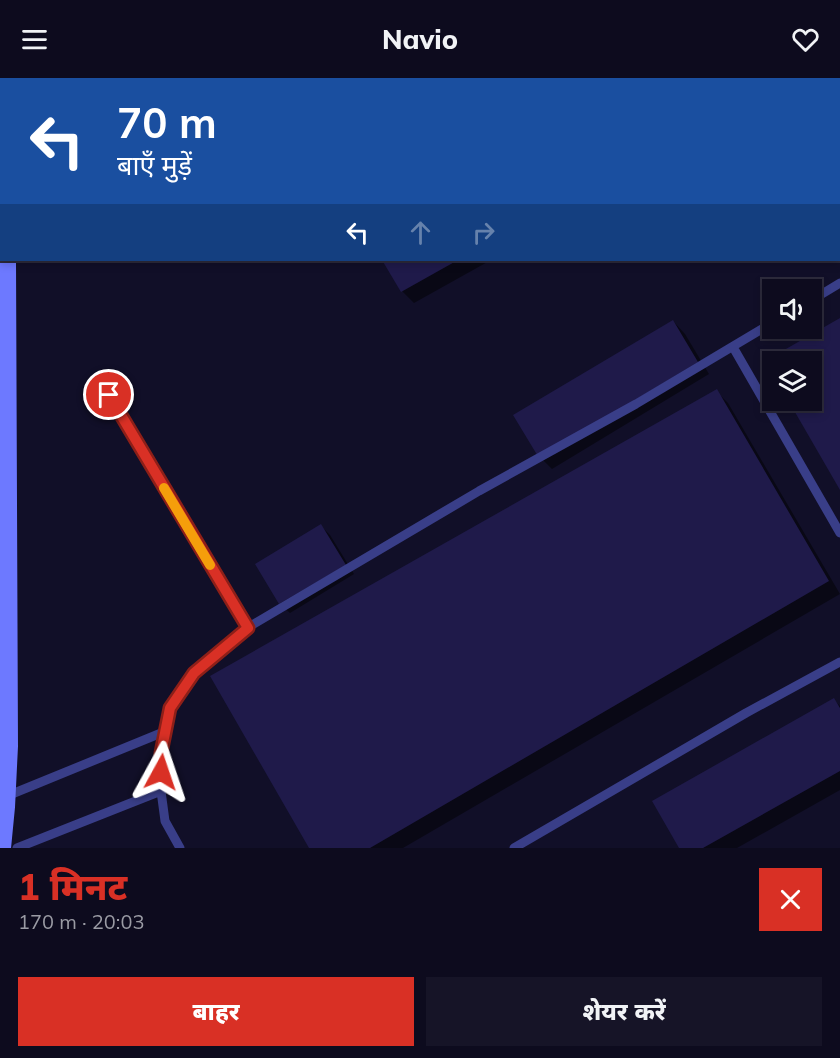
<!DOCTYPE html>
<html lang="hi">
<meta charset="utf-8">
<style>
body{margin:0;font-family:Mulish,"Noto Sans Devanagari",sans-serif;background:#161427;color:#f1f3f6;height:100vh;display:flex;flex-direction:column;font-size:22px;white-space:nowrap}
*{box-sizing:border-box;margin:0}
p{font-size:20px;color:#9a9ba4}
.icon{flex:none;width:33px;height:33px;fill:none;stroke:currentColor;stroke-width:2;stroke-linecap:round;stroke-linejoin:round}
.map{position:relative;height:770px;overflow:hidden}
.sheet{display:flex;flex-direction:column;background:#0d0b1e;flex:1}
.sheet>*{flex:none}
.banner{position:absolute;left:0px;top:0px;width:840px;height:183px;box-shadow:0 3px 9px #0003,0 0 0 2px #2d2b3c;background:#1a4fa0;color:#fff;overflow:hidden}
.fabs{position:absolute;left:762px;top:201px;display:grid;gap:12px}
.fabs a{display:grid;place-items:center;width:60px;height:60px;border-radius:0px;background:#0d0b1e;box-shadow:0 3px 9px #0003,0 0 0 2px #2d2b3c;font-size:30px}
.pin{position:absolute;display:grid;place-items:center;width:51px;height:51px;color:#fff;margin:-26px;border:3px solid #fff;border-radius:50%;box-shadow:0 2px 6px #0007}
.me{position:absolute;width:66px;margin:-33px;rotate:5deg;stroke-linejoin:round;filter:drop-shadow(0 0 4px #0008)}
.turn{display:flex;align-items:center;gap:21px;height:126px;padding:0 18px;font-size:27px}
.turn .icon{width:78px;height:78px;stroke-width:2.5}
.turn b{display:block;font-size:42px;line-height:51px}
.lanes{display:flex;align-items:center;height:57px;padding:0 18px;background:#0003;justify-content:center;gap:30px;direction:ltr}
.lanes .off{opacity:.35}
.round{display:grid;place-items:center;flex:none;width:63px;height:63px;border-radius:0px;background:#161427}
.head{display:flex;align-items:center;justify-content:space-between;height:102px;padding:0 18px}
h1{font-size:36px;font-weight:800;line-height:45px;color:#d93025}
.button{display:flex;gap:12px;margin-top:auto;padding:12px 18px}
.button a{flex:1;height:69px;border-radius:0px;background:#d93025;color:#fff;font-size:24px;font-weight:800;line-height:69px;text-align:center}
.button a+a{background:#161427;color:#f1f3f6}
header{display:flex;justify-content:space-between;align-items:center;height:78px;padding:0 18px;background:#0d0b1e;font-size:27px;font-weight:800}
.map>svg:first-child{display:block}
.shadow{fill:#0007}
.building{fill:#1f1a4a}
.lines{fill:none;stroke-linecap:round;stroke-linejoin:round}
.lane{stroke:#393e88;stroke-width:9}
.secondary{stroke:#6d79ff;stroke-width:18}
.route-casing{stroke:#8d1f18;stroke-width:15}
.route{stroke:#d93025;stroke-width:10}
.slow{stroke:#f59e0b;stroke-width:10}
</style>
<header><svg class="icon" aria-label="menu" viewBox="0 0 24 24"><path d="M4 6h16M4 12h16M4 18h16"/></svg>Navio<svg class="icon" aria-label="heart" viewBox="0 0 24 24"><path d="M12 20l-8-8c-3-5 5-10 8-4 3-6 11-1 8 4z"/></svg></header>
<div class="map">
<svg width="840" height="770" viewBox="0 0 840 770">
<rect width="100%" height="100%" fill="#110f28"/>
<path class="shadow" d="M58,0H190V2H58Z
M217,0H351V2H217Z
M374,0H435V2H374Z
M522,0H540L537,2H523Z
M717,0H745V2H718Z
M384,182H491L414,225L402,213Z
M840,242V409L812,322V284H772V292L767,283Z
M673,243L685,256L709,296L552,391L540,379Z
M716,313L728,325L840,516L403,770H311Z
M321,448L330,457L354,496L290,535L280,526Z
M834,622L840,628V712L737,770H681Z"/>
<path class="building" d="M382,182H458L401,214Z
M840,240V412L788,322H812V284H772V295L765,283Z
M673,242L698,284L539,380L513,337Z
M717,311L829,503L370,770H309L210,598Z
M321,446L346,487L279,526L255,486Z
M834,620L840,630V693L703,770H679L652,723Z"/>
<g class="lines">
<path class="lane" d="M498,0L499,2
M198,2V0
M812,222L840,205
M733,269L840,455
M109,317L247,550
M7,718L166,653
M17,770L161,713
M180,770L165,743L161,713V675L170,630L194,595L247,550L479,413L636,326L772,245
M514,770L746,635L840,584"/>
<path class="secondary" d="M9,2V0
M2,770L6,729L9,668L7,182"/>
</g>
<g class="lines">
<g class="route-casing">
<path id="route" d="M109,317L248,550L194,595L170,630L161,675V694"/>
</g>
<use href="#route" class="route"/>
<path class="slow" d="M164,410L210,487"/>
</g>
</svg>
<div class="fabs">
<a><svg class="icon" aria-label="sound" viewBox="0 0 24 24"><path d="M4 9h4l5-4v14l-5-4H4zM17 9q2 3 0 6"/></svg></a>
<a><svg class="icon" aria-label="layers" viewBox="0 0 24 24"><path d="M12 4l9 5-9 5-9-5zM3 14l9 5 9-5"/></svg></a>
</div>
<div class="pin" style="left:109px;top:317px;background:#d93025"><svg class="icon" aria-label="arrive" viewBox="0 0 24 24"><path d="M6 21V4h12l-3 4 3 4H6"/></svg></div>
<svg class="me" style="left:161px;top:694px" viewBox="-20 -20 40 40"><path d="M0-17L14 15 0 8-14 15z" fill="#d93025" stroke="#fff" stroke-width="4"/></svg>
<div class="banner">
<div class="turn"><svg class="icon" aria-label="left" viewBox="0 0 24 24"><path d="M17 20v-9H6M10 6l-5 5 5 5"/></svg><div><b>70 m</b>बाएँ मुड़ें</div></div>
<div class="lanes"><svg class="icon" aria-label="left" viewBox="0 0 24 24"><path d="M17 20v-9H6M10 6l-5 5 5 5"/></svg><svg class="icon off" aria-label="ahead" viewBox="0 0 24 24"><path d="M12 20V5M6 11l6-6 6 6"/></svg><svg class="icon off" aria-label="right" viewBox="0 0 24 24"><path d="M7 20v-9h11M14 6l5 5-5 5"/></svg></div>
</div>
</div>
<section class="sheet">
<div class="head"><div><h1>1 मिनट</h1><p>170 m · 20:03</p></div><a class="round" style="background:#d93025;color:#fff"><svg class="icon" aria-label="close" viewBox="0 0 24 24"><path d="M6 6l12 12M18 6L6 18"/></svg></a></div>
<div class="button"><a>बाहर</a><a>शेयर करें</a></div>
</section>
